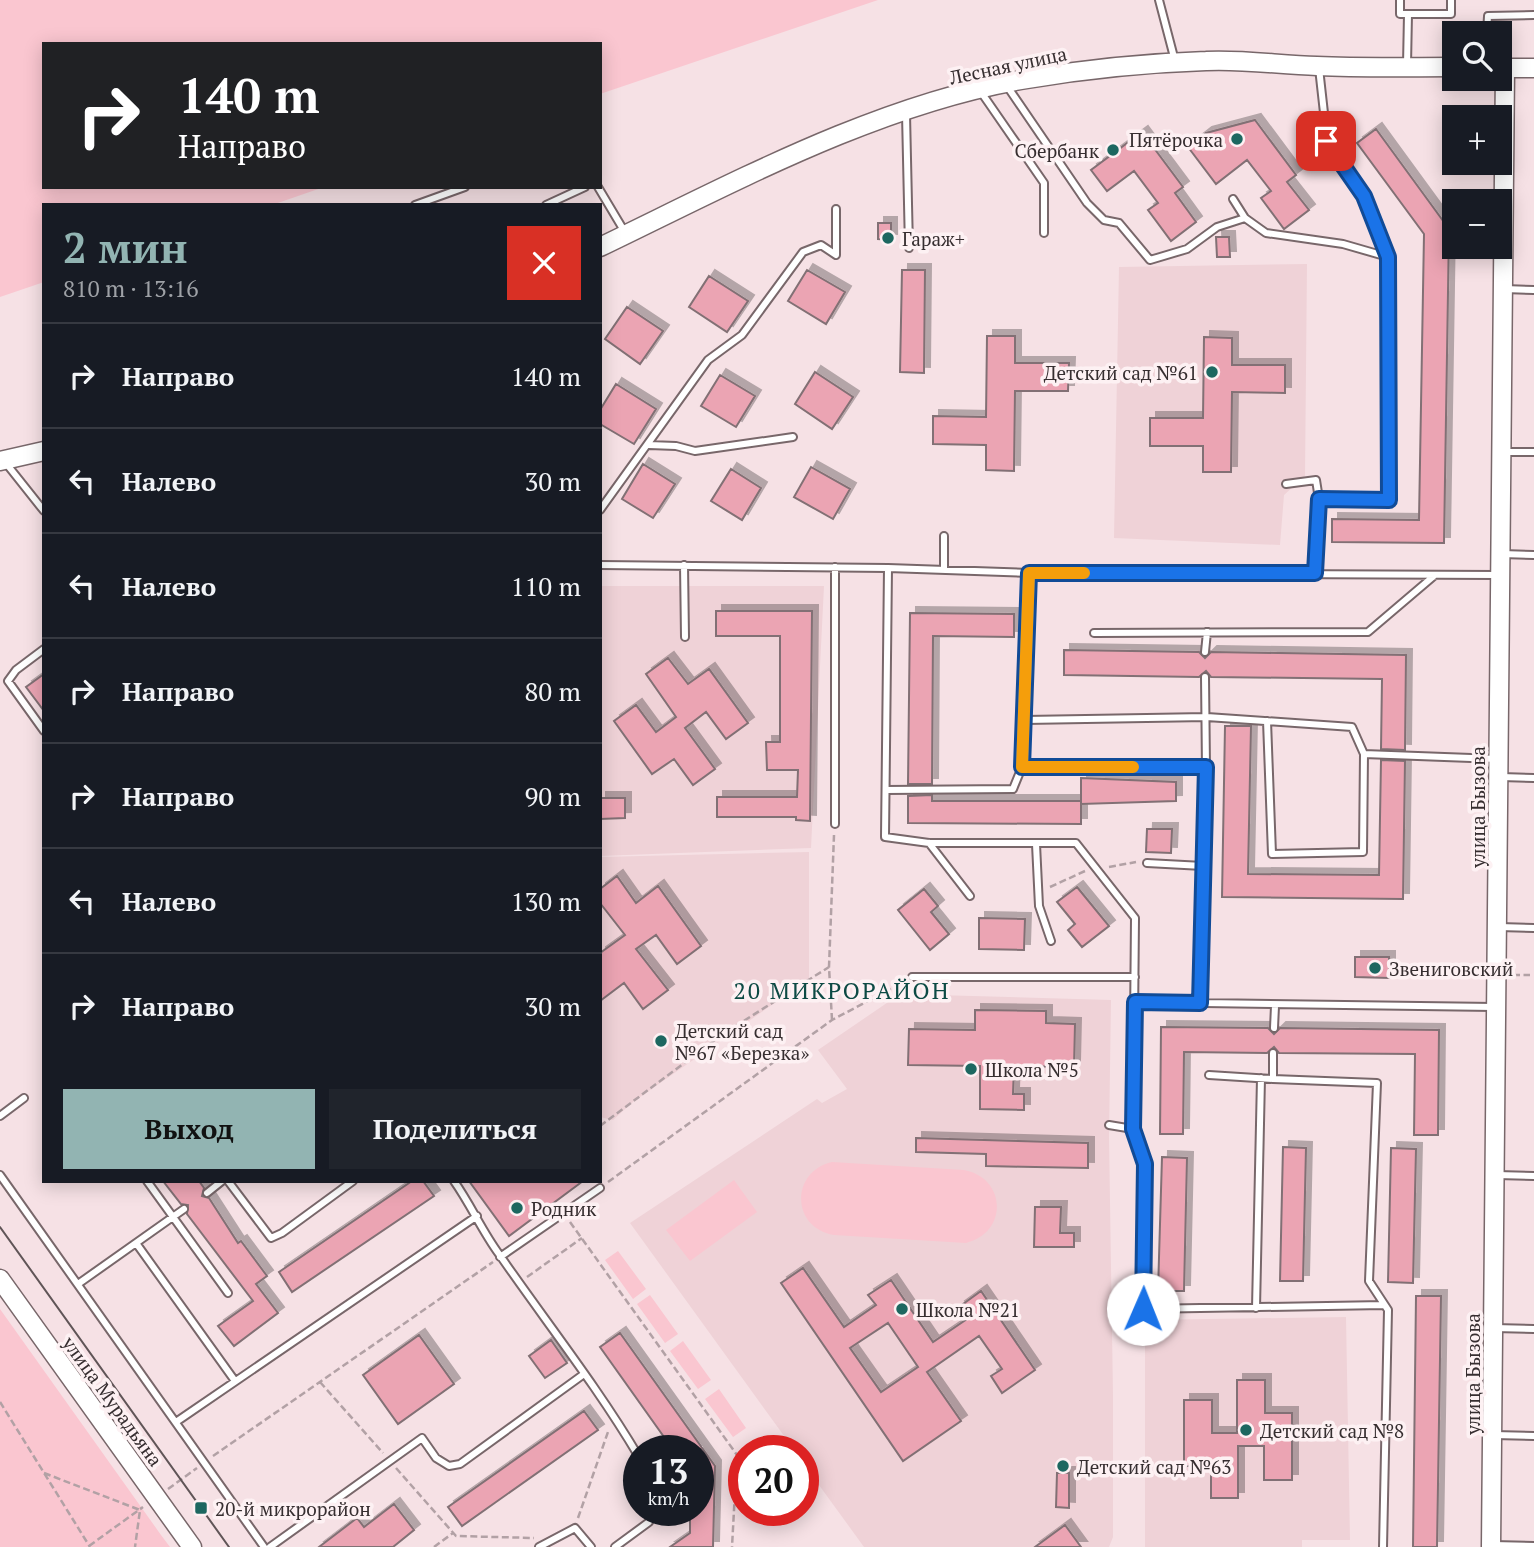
<!DOCTYPE html>
<html lang="ru">
<meta charset="utf-8">
<style>
body{margin:0;font-family:"PT Serif",serif;background:#20242c;color:#f1f3f6;height:100vh;display:flex;flex-direction:column;font-size:26px;white-space:nowrap}
*{box-sizing:border-box;margin:0}
p{font-size:23px;color:#9ea1a6}
.icon{flex:none;width:38px;height:38px;fill:none;stroke:currentColor;stroke-width:2;stroke-linecap:round;stroke-linejoin:round}
.map{position:relative;flex:1;overflow:hidden}
.side{position:absolute;left:42px;top:203px;width:560px;height:980px;display:flex;flex-direction:column;background:#171b24;border-radius:0px;box-shadow:0 4px 18px #0003}
.side>*{flex:none}
.top-card{position:absolute;left:42px;top:42px;width:560px;height:147px;border-radius:0px;box-shadow:0 4px 18px #0003;background:#202124;color:#fff;overflow:hidden}
.controls{position:absolute;left:1442px;top:21px;display:grid;gap:14px}
.controls a{display:grid;place-items:center;width:70px;height:70px;border-radius:0px;background:#171b24;box-shadow:0 4px 18px #0003;font-size:35px}
.speed{position:absolute;left:623px;top:1435px;display:flex;gap:14px;font-size:35px;font-weight:700;text-align:center}
.speed>*{display:grid;place-content:center;width:91px;height:91px;border-radius:50%;background:#171b24;box-shadow:0 4px 18px #0003;line-height:1}
.speed small{font-size:18px;font-weight:400}
.speed .limit{border:10px solid #d22;background:#fff;color:#111}
.pin{position:absolute;display:grid;place-items:center;width:60px;height:60px;color:#fff;margin:-30px;border-radius:14px;box-shadow:0 4px 10px #0006}
.me{position:absolute;width:77px;margin:-38px;rotate:1deg;stroke-linejoin:round;filter:drop-shadow(0 0 5px #0008)}
.turn{display:flex;align-items:center;gap:24px;height:147px;padding:0 21px;font-size:32px}
.turn .icon{width:91px;height:91px;stroke-width:2.5}
.turn b{display:block;font-size:49px;line-height:60px}
.round{display:grid;place-items:center;flex:none;width:74px;height:74px;border-radius:0px;background:#20242c}
.summary{display:flex;align-items:center;justify-content:space-between;height:119px;padding:0 21px}
h1{font-size:42px;font-weight:600;line-height:52px;color:#92b4b2}
.primary-button{display:flex;gap:14px;margin-top:auto;padding:14px 21px}
.primary-button a{flex:1;height:80px;border-radius:0px;background:#92b4b2;color:#111;font-size:28px;font-weight:600;line-height:80px;text-align:center}
.primary-button a+a{background:#20242c;color:#f1f3f6}
ul{padding:0;list-style:none}
li{display:flex;align-items:center;gap:21px;height:105px;padding:0 21px;border-top:2px solid #363941}
li div{flex:1}
li b{display:block;font-size:26px}
li em{font-style:normal}
.map>svg:first-child{display:block}
.built{fill:#efd2d7}
.green{fill:#fac6d0}
.building{fill:#eba4b3;stroke:#827074;stroke-width:2;fill-rule:evenodd;filter:url(#shadow)}
.lines{fill:none;stroke-linecap:round;stroke-linejoin:round}
.lane-casing{stroke:#78676a;stroke-width:10}
.secondary-casing{stroke:#78676a;stroke-width:21}
.path{stroke:#b2a1a5;stroke-width:2.5;stroke-dasharray:7 3.5;stroke-linecap:butt}
.lane{stroke:#fff;stroke-width:6}
.secondary{stroke:#fff;stroke-width:18}
.tram{stroke:#605557;stroke-width:2}
.route-casing{stroke:#114b97;stroke-width:18}
.route{stroke:#1a73e8;stroke-width:12}
.slow{stroke:#f59e0b;stroke-width:12}
.poi-dot{fill:#1d6760;stroke:#fdf1f3;stroke-width:2.5}
.labels{text-anchor:middle;dominant-baseline:central;stroke-width:7;stroke-linejoin:round;paint-order:stroke}
.street-label{font-size:19px;fill:#362e30;stroke:#fdf1f3}
.poi-label{font-size:19px;fill:#362e30;stroke:#fdf1f3;text-anchor:start}
.quarter-label{font-size:23px;letter-spacing:2px;fill:#0d4a44;stroke:#fdf1f3}
</style>
<div class="map">
<svg width="1534" height="1547" viewBox="0 0 1534 1547">
<defs>
<filter id="shadow"><feDropShadow dx="6" dy="-6" stdDeviation="0" flood-color="#0004"/></filter>
</defs>
<rect width="100%" height="100%" fill="#f6e1e5"/>
<path class="built" d="M1307,264L1305,476L1284,495L1280,545L1114,538L1119,267Z
M600,586H824L811,848L600,856Z
M809,852V979L633,1102L613,1120L600,1117V857Z
M900,994L1111,1000L1109,1137L1113,1395V1537L1109,1547H864L803,1463V1451H795L630,1223L817,1099L822,1103L847,1089L818,1050Z
M1346,1317L1350,1540H1302V1547H1145V1320Z"/>
<path class="green" d="M0,0H878L600,94V44H44V187H324L272,205H44V282L0,297Z
M832,1162L964,1170C1007,1178 1008,1233 966,1243L834,1235C791,1228 790,1172 832,1162Z
M734,1180L757,1212L690,1261L666,1230Z
M618,1251L646,1289L633,1299L605,1260Z
M650,1295L678,1334L665,1343L637,1304Z
M0,1309L161,1535L170,1547H0Z
M683,1341L711,1380L698,1389L670,1351Z
M719,1389L746,1428L733,1437L705,1399Z"/>
<path class="building" d="M1255,120L1296,175L1287,182L1309,210L1284,229L1261,198L1271,191L1247,160L1216,184L1188,147L1206,133Z
M1376,129L1449,229L1444,543L1332,542V519L1419,520L1424,234L1357,143Z
M1142,132L1183,187L1175,193L1196,222L1171,241L1148,210L1158,203L1134,171L1107,191L1091,170Z
M878,223H891V240L878,239Z
M1216,237H1229L1230,257H1217Z
M807,270L845,292L826,324L788,301Z
M902,270H925L924,373L900,372Z
M709,276L748,301L727,332L689,307Z
M627,307L663,331L640,364L605,339Z
M987,336H1015V363H1069L1068,391H1015L1014,471L986,470V445L933,444V416L986,417Z
M1204,337L1232,338V365H1285V393L1232,392L1231,472H1203V446H1150V418H1203Z
M815,372L853,397L832,429L795,404Z
M720,375L755,396L736,427L701,406Z
M616,384L656,409L634,444L600,424V410Z
M643,464L675,484L653,518L622,499Z
M811,467L850,489L833,519L794,497Z
M731,469L761,488L742,520L711,501Z
M716,611H812L810,821L796,820V817H717V797H797L798,770H767L766,742H780V636H716Z
M910,613L1014,614V637L933,636L932,784H908Z
M1064,650L1199,652L1205,658L1211,652L1406,655L1405,750L1381,749L1382,679L1211,677L1206,671L1199,677L1064,675Z
M668,658L688,684L709,669L748,723L726,739L706,712L685,728L715,769L693,785L674,759L652,774L614,721L636,705L656,732L676,717L646,674Z
M44,674V711L26,687Z
M1225,726H1251L1248,874L1379,875L1381,760L1405,761L1403,899L1222,897Z
M1081,778L1176,782V801L1081,804Z
M932,795V801H1081V824L908,823V796Z
M600,798H625V818L600,819Z
M1147,829H1172L1171,853L1146,852Z
M617,876L636,903L658,886L701,946L677,964L656,935L636,949L668,990L643,1009L624,983L600,1001V953L625,935L600,903V889Z
M1077,887L1109,926L1082,947L1068,930L1075,924L1057,902Z
M924,889L938,906L931,912L949,934L930,950L898,910Z
M979,918L1025,919L1024,950L979,949Z
M1355,957H1389V978L1355,977Z
M975,1010L1046,1011V1023L1075,1024L1074,1067L1014,1066L1013,1094H1024V1110L980,1109V1066L908,1065L909,1029L975,1030Z
M1161,1027L1268,1028L1274,1034L1280,1028L1439,1030L1438,1135H1414L1415,1054L1279,1053L1274,1047L1267,1053L1184,1052L1183,1134H1160Z
M916,1138L1088,1143V1168L986,1166V1154L916,1152Z
M1283,1147L1306,1148L1303,1281H1280Z
M1391,1148L1416,1149L1413,1283L1388,1282Z
M1162,1157L1187,1158L1184,1291H1158Z
M163,1181H199L204,1188L202,1196L209,1198L238,1243L241,1241L267,1276L256,1284L278,1313L234,1346L218,1326L253,1301L187,1214L188,1205L181,1204Z
M412,1181H423L434,1196L292,1292L279,1272Z
M469,1181H583L509,1236Z
M1035,1207H1061L1060,1233H1074V1247H1034Z
M803,1268L844,1327L876,1305L868,1295L891,1280L933,1342L967,1319L959,1307L981,1291L1035,1370L1002,1393L991,1376L1002,1369L979,1336L927,1372L961,1421L903,1461L781,1283ZM888,1323L918,1367L881,1392L850,1348Z
M1416,1296H1441L1437,1547H1413Z
M620,1333L715,1466L713,1547H670L690,1533V1510H698V1451H674L600,1347Z
M419,1335L454,1384L398,1424L363,1375Z
M551,1340L567,1363L545,1378L529,1356Z
M1237,1380H1265V1413H1292V1480H1264V1446H1238V1498H1211V1466H1184V1400H1212V1433H1237Z
M584,1411L598,1430L462,1526L448,1507Z
M1057,1473H1069V1508L1056,1507Z
M394,1504L414,1530L393,1547H319L357,1518L364,1527Z
M1065,1525L1081,1547H1035Z"/>
<g class="lines">
<g class="lane-casing">
<path id="lane" d="M1159,0L1175,61
M1400,0V14H1451V0
M1487,33L1488,16L1534,15
M1407,65L1408,14
M1007,86L1087,203L1104,220L1119,223L1150,260L1187,249L1217,227L1245,218L1266,233L1343,244L1388,257
M981,92L1044,183V233
M906,114L909,248
M598,187L626,234
M1233,199L1245,218
M415,205L465,187
M546,205L585,187
M1504,289L1534,290
M649,445L676,446L695,451L793,437
M1504,452H1534
M5,462L44,511
M1286,484L1316,480L1319,499
M600,510L708,360L742,335L803,252L821,245L836,255V209
M944,536V570
M1502,554L1534,555
M600,565L888,568L1029,573L1498,575
M684,565L685,637
M888,568L885,837L929,843H1076L1135,918L1133,1129L1145,1164L1143,1309L1384,1305
M1029,573L1022,767H1206L1205,677
M1315,574L1319,499L1389,500L1388,257L1364,196L1327,140L1319,68
M1094,633L1368,632L1435,575
M44,649L16,670L8,681L44,731
M1205,652L1207,632
M1025,720L1207,717L1352,727L1364,754L1363,852L1272,854L1267,721
M1364,754L1498,759
M1501,777L1534,778
M886,790L1013,789L1022,767
M835,824V567
M929,843L970,896
M1036,844L1039,906L1051,941
M1147,863L1203,866
M1499,927L1534,928
M912,977H1135
M1134,1002L1494,1007
M1200,1003L1206,767
M1274,1028L1275,1006
M1209,1075L1273,1079V1053
M1273,1079L1377,1083L1369,1281L1388,1310L1383,1547
M0,1116L24,1098
M1109,1125L1133,1129
M0,1175L264,1547
M1497,1175L1534,1176
M147,1181L228,1293
M228,1181L271,1238L282,1233L353,1181
M454,1181C471,1205 482,1231 499,1254C546,1322 597,1386 639,1457
M207,1193L222,1181
M136,1243L235,1381
M500,1257L600,1188
M78,1284L184,1209
M1256,1308L1261,1078
M1494,1328L1534,1329
M176,1422L477,1216
M1494,1435L1534,1436
M1493,1545L1534,1546
M270,1547L422,1438L436,1458L449,1466L460,1464L584,1374
M539,1547L575,1528L591,1547
M615,1547L649,1522L655,1510"/>
</g>
<g class="secondary-casing">
<path id="secondary" d="M1500,68H1534
M600,247C733,183 880,103 1027,79C1086,69 1146,63 1206,61C1242,59 1280,65 1317,66C1362,68 1408,67 1454,67
M0,461L44,451
M0,1279L192,1547
M1491,1547L1505,68"/>
</g>
<path class="path" d="M1109,867L1136,862
M1050,887L1085,871
M1513,975H1530
M1468,976L1482,975
M832,1020L829,967L834,835
M600,1126L723,1034L829,967
M608,1182L832,1020L904,982
M570,1222L737,1455L732,1547
M527,1277L582,1238
M320,1382L383,1453
M0,1402L90,1547
M213,1456L493,1262
M396,1468L456,1536L534,1538
M44,1473L140,1510L135,1547
M168,1489L197,1468
M578,1518L609,1429
M89,1546L143,1507
M434,1547L453,1533"/>
<use href="#lane" class="lane"/>
<use href="#secondary" class="secondary"/>
<path class="tram" d="M0,1227L229,1547"/>
</g>
<g class="lines">
<g class="route-casing">
<path id="route" d="M1143,1309L1145,1164L1133,1129L1135,1002L1200,1003L1206,767H1022L1029,573H1315L1319,499L1389,500L1388,257L1364,196L1326,141"/>
</g>
<use href="#route" class="route"/>
<path class="slow" d="M1084,573H1029L1022,767H1133"/>
</g>
<g class="poi-dot">
<circle cx="1237" cy="139" r="7"/>
<circle cx="1113" cy="150" r="7"/>
<circle cx="888" cy="238" r="7"/>
<circle cx="1212" cy="372" r="7"/>
<circle cx="1375" cy="968" r="7"/>
<circle cx="661" cy="1041" r="7"/>
<circle cx="971" cy="1069" r="7"/>
<circle cx="517" cy="1208" r="7"/>
<circle cx="902" cy="1309" r="7"/>
<circle cx="1246" cy="1430" r="7"/>
<circle cx="1063" cy="1466" r="7"/>
<rect x="194" y="1501" width="14" height="14" rx="3.5"/>
</g>
<g class="labels">
<g class="street-label">
<text transform="translate(1008 65) rotate(-12)">Лесная улица</text>
<text transform="translate(1477 807) rotate(-90)">улица Бызова</text>
<text transform="translate(1472 1374) rotate(-90)">улица Бызова</text>
<text transform="translate(113 1401) rotate(54)">улица Мурадьяна</text>
</g>
<g class="poi-label">
<text x="1223" y="139" text-anchor="end">Пятёрочка</text>
<text x="1099" y="150" text-anchor="end">Сбербанк</text>
<text x="902" y="238">Гараж+</text>
<text x="1198" y="372" text-anchor="end">Детский сад №61</text>
<text x="1389" y="968">Звениговский</text>
<text x="675" y="1030">Детский сад<tspan x="675" dy="22">№67 «Березка»</tspan></text>
<text x="985" y="1069">Школа №5</text>
<text x="531" y="1208">Родник</text>
<text x="916" y="1309">Школа №21</text>
<text x="1260" y="1430">Детский сад №8</text>
<text x="1077" y="1466">Детский сад №63</text>
<text x="215" y="1508">20-й микрорайон</text>
</g>
<g class="quarter-label">
<text x="842" y="990">20 МИКРОРАЙОН</text>
</g>
</g>
</svg>
<div class="controls">
<a><svg class="icon" aria-label="search" viewBox="0 0 24 24"><circle cx="10" cy="10" r="6"/><path d="M15 15l6 6"/></svg></a>
<a>+</a>
<a>−</a>
</div>
<div class="speed"><div>13<small>km/h</small></div><div class="limit">20</div></div>
<div class="pin" style="left:1326px;top:141px;background:#d93025"><svg class="icon" aria-label="arrive" viewBox="0 0 24 24"><path d="M6 21V4h12l-3 4 3 4H6"/></svg></div>
<svg class="me" style="left:1143px;top:1309px" viewBox="-20 -20 40 40"><circle r="19" fill="#fff"/><path d="M0-13L10 11 0 6-10 11z" fill="#1a73e8"/></svg>
<div class="top-card">
<div class="turn"><svg class="icon" aria-label="right" viewBox="0 0 24 24"><path d="M7 20v-9h11M14 6l5 5-5 5"/></svg><div><b>140 m</b>Направо</div></div>
</div>
<section class="side">
<div class="summary"><div><h1>2 мин</h1><p>810 m · 13:16</p></div><a class="round" style="background:#d93025;color:#fff"><svg class="icon" aria-label="close" viewBox="0 0 24 24"><path d="M6 6l12 12M18 6L6 18"/></svg></a></div>
<ul>
<li><svg class="icon" aria-label="right" viewBox="0 0 24 24"><path d="M7 20v-9h11M14 6l5 5-5 5"/></svg><div><b>Направо</b></div><em>140 m</em></li>
<li><svg class="icon" aria-label="left" viewBox="0 0 24 24"><path d="M17 20v-9H6M10 6l-5 5 5 5"/></svg><div><b>Налево</b></div><em>30 m</em></li>
<li><svg class="icon" aria-label="left" viewBox="0 0 24 24"><path d="M17 20v-9H6M10 6l-5 5 5 5"/></svg><div><b>Налево</b></div><em>110 m</em></li>
<li><svg class="icon" aria-label="right" viewBox="0 0 24 24"><path d="M7 20v-9h11M14 6l5 5-5 5"/></svg><div><b>Направо</b></div><em>80 m</em></li>
<li><svg class="icon" aria-label="right" viewBox="0 0 24 24"><path d="M7 20v-9h11M14 6l5 5-5 5"/></svg><div><b>Направо</b></div><em>90 m</em></li>
<li><svg class="icon" aria-label="left" viewBox="0 0 24 24"><path d="M17 20v-9H6M10 6l-5 5 5 5"/></svg><div><b>Налево</b></div><em>130 m</em></li>
<li><svg class="icon" aria-label="right" viewBox="0 0 24 24"><path d="M7 20v-9h11M14 6l5 5-5 5"/></svg><div><b>Направо</b></div><em>30 m</em></li>
</ul>
<div class="primary-button"><a>Выход</a><a>Поделиться</a></div>
</section>
</div>
